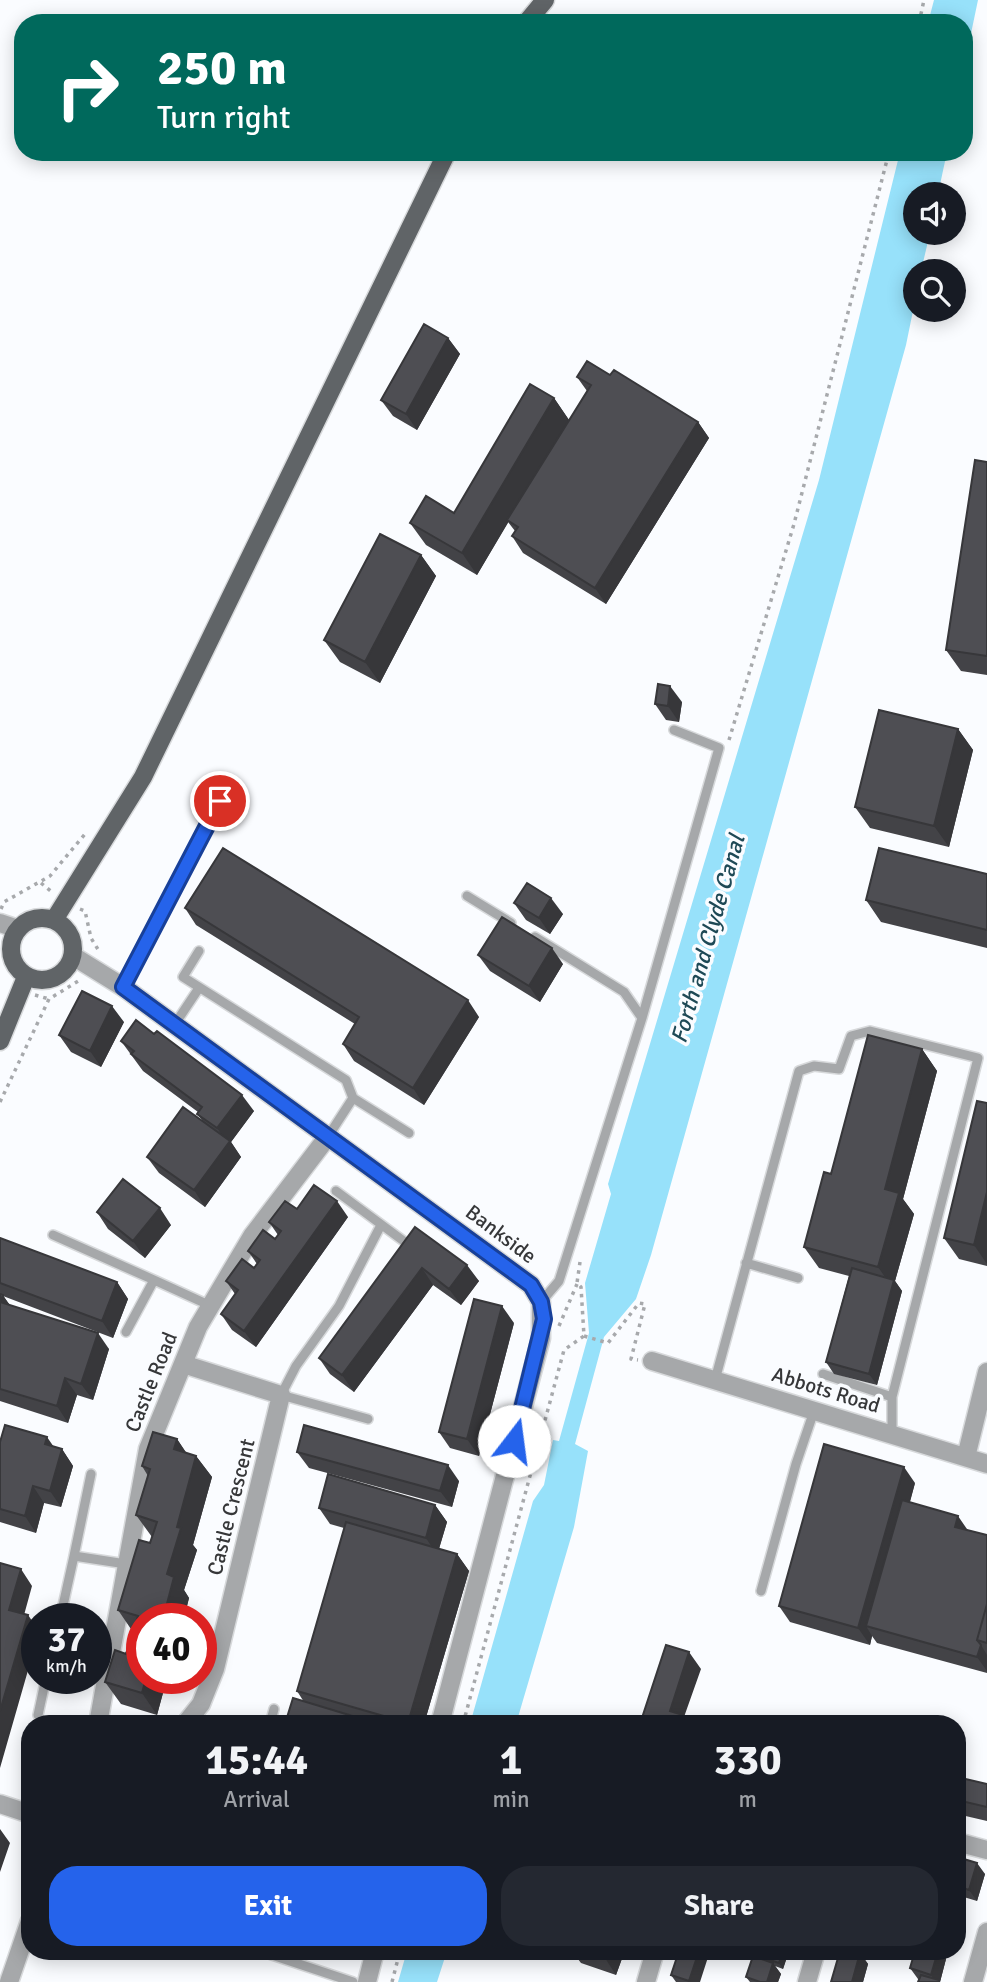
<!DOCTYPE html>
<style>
body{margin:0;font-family:Signika,sans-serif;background:#242831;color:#f1f3f6;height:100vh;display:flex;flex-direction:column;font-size:26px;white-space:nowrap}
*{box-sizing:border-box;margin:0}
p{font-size:23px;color:#9ea1a6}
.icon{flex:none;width:38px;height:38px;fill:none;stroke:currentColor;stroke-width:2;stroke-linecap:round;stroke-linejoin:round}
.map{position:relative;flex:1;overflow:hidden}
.side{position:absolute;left:21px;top:1715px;width:945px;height:245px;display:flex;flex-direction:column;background:#171b24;border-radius:28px;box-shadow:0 4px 18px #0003}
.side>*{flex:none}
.banner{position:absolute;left:14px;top:14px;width:959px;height:147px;border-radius:28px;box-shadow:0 4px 18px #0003;background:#00695c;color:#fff;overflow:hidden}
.tools{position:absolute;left:903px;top:182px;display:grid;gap:14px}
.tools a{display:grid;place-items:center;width:63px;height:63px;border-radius:50%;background:#171b24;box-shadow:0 4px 18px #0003;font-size:35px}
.speed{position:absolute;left:21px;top:1603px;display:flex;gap:14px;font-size:35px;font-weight:700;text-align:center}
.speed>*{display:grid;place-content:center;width:91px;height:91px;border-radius:50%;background:#171b24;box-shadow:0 4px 18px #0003;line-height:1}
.speed small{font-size:18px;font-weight:400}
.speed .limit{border:10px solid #d22;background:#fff;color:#111}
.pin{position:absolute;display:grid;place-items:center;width:60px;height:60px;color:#fff;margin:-30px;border:4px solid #fff;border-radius:50%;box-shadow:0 2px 7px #0007}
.me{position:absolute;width:77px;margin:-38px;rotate:15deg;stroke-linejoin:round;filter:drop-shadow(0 0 5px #0008)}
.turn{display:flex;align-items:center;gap:24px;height:147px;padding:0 28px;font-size:32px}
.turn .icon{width:91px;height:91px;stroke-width:2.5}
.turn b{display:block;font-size:49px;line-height:60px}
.eta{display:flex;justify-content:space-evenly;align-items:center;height:119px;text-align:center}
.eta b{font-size:42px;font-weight:700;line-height:49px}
.primary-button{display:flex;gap:14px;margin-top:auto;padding:14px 28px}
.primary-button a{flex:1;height:80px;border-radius:28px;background:#2563eb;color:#fff;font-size:28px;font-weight:700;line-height:80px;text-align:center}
.primary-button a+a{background:#242831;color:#f1f3f6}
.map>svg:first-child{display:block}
.water{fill:#97e1fa}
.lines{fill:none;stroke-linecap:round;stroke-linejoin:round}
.service-casing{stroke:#d7d9db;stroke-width:12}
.minor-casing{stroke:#d7d9db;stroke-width:21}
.tertiary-casing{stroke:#d7d9db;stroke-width:21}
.primary-casing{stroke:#d7d9db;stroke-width:21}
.path{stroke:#a7a9ac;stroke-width:3.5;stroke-dasharray:3.5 5;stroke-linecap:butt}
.service{stroke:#a6a8aa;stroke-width:9}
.minor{stroke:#a6a8aa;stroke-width:18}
.tertiary{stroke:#a6a8aa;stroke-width:18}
.primary{stroke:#606467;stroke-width:18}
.wall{fill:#434347}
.shaded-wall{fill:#37373a}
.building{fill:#4e4e53;stroke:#37373a;stroke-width:2}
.route-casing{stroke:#184099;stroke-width:18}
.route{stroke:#2563eb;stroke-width:12}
.labels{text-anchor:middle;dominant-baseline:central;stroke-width:7;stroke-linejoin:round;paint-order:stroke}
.street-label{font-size:21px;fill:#363739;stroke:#fafcff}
.water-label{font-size:23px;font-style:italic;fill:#1e4956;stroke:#fafcff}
</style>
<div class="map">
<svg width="987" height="1982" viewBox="0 0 987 1982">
<rect width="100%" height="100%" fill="#fafcff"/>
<path class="water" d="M934,0H978L964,67V23H928Z
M900,152H947L938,194H915V233H930L921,271H915V301L906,345L651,1255L636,1299L604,1337L575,1444L588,1451L574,1527L516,1724H470L533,1501L544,1485L553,1440L559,1441L589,1333L585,1283L611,1194L608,1184L819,480Z
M407,1951H447L437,1982H398Z"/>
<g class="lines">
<g class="service-casing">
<path id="service" d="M467,896L511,923
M535,937L624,992L642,1018L559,1281L541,1302
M199,951L183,977L346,1080L353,1098L409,1133
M123,987L220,801
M642,1018L719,748L674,730
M175,1024L199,988
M329,1135L353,1098
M336,1191L413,1248
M53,1235L154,1280
M746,1263L798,1278
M126,1332L154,1280L211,1306
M823,1374L892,1397
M715,1380L799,1071L814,1066L839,1069L851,1036L870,1031L978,1058L892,1397V1434
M368,1419L281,1395L296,1366L339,1306L381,1225
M74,1556L91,1474
M761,1591L796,1464L814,1411
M60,1619L74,1556L126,1564
M38,1715L46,1678
M270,1724L274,1709
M260,1951L353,1982"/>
</g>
<g class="minor-casing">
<path id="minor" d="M0,923L18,929
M652,1361L987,1464
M183,1364L281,1395L215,1669L201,1704L185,1724
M966,1457L987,1372
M98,1724L148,1449L198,1327L252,1236L329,1135
M0,1804L30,1814
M957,1842L987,1850
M9,1982L30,1921
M646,1982L655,1951
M807,1982L816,1951
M973,1982L987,1932"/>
</g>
<g class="tertiary-casing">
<path id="tertiary" d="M73,956L123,987L531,1285L541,1302V1338L440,1724
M367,1982L375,1951"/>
</g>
<g class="primary-casing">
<path id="primary" d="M526,23L545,0
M11 949a31 31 0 1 1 62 0a31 31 0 1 1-62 0Z
M54,920L143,777L447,152
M0,1041L26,977"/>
</g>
<path class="path" d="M919,23L924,0
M729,740L794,524L889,152
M41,883L53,893
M1,909L4,902L50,876L85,834
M80,909L85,911L91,938L99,951
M35,995L49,999
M0,1102L49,999L80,980
M559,1326L577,1284
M584,1336L608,1343L639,1303L645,1304L631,1359L638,1360
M463,1724L564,1350L584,1336L581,1287L577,1283L580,1262
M392,1982L400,1951"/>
<use href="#service" class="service"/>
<use href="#minor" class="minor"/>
<use href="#tertiary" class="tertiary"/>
<use href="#primary" class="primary"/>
</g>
<path class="wall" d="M448,338L460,354L417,430L393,416L381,400Z
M610,375L698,422L709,438L606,604L523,553L512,536L515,531L508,522L477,575L426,545L410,523L454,513L554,398L569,420L548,455L587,391L577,377Z
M987,462V675L961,671L946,650Z
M421,555L436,576L380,683L340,662L324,640Z
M682,702L679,722L666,720L655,704Z
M958,729L973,750L949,847L870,828L855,807Z
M987,874V948L881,922L866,900Z
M514,903L563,914L550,934L526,920Z
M185,908L479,1017L424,1105L354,1061L343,1044L355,1024L196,925Z
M478,955L563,964L540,1002L490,971Z
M124,1022L101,1067L71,1052L59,1035Z
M121,1041L254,1111L231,1142L241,1157L205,1207L159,1173L147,1157L202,1120L197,1114L198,1112L143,1071Z
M922,1049L937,1071L903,1199L914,1214L895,1281L902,1291L877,1385L834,1374L826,1362L849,1276L819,1268L804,1247L831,1174Z
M987,1103V1266L959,1259L944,1238Z
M297,1209L348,1217L256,1347L232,1330L221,1314L235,1294L226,1281L254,1268L257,1264L248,1251L275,1239L278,1235L269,1222Z
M97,1212L171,1225L145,1258L108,1229Z
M415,1227L479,1281L461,1305L433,1285L354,1392L330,1374L319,1358Z
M0,1238L117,1282L128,1299L113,1338L3,1296L10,1305L109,1349L93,1400L77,1395L68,1423L0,1401Z
M514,1323L479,1456L450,1448L439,1432Z
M177,1439L186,1453L196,1456L212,1477L193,1545L197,1550L184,1590L189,1598L157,1715L121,1704L105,1682L126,1654L133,1632L118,1610L150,1543L152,1537L136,1515L148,1476L142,1466Z
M0,1442L54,1447L62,1449L73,1466L61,1507L44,1503L36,1533L0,1522Z
M297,1452L459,1481L452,1507L309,1468Z
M915,1483L910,1502L968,1530L987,1535V1673L877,1643L872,1636L870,1645L790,1622L779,1606Z
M435,1505L447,1522L439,1549L457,1554L469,1571L424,1724H285L304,1702L297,1691L344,1528L330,1524L319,1508Z
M957,1777L987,1784V1821L957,1814Z
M957,1857L985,1874L977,1901L957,1895Z
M304,1951H333L331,1959Z
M572,1951H622L624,1953L616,1975L581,1963Z
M763,1951H789L783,1969L775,1966L781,1974L778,1982H750L746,1977L763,1959L761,1957Z
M840,1951H873L871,1959L863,1957L868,1964L863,1982H831Z
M915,1951H949V1954L942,1952L946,1959L940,1982H918L919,1980L918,1979L910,1968Z
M671,1975L700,1982H676Z"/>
<path class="shaded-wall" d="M448,338L460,354L417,430L406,414Z
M554,398L569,420L477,575L462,553Z
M698,422L709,438L606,604L595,588Z
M421,555L436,576L380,683L365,662Z
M670,686L682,702L679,722L668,706Z
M958,729L973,750L949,847L934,826Z
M551,898L563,914L550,934L539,918Z
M552,948L563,964L540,1002L529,986Z
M468,1000L479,1017L424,1105L413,1088Z
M112,1006L124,1022L101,1067L90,1051Z
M922,1049L937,1071L903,1199L914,1214L895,1281L902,1291L877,1385L869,1374L892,1287L878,1267L885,1189Z
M242,1095L254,1111L231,1142L241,1157L205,1207L194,1190L228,1144L217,1128Z
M987,1192V1264L974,1245Z
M337,1201L348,1217L256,1347L244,1331Z
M160,1208L171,1225L145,1258L133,1241Z
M467,1265L479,1281L461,1305L449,1289Z
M422,1268L433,1285L354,1392L342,1375Z
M117,1282L128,1299L113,1338L102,1321Z
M3,1295L14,1312L0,1302Z
M502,1306L514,1323L479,1456L467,1439Z
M98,1333L109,1349L93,1400L81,1384Z
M65,1378L77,1395L68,1423L57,1406Z
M47,1437L58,1453L45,1444Z
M177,1439L192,1461L174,1449Z
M62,1449L73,1466L61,1507L50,1491Z
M196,1456L212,1477L193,1545L197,1550L184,1590L189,1598L184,1619H163L167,1574L177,1527Z
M448,1465L459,1481L452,1507L440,1491Z
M904,1467L915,1483L874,1629L866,1626L872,1636L870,1645L858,1628Z
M33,1486L44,1503L36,1533L25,1516Z
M435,1505L447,1522L437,1555L426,1538Z
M958,1516L969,1532L955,1527Z
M457,1554L469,1571L424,1724H408Z
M21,1569L32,1586L21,1626L9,1610Z
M28,1615L37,1628V1639L0,1768V1711Z
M981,1645L987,1655V1671L977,1657Z
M689,1652L701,1669L684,1717L689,1724H678L670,1711Z
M146,1678H167L157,1715L142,1693Z
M0,1829L10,1843L0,1872Z
M977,1863L985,1874L977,1901L969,1890Z
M326,1951H333L331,1959Z
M607,1951H622L624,1953L616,1975L605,1958Z
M699,1951H710L700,1982H690L689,1981Z
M783,1951H789L783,1969L779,1963Z
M865,1951H873L871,1959Z
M938,1951H941L946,1959L940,1982H936L931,1975Z
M860,1953L868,1964L863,1982H852Z
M773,1963L781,1974L778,1982H767Z"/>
<path class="building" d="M424,324L448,338L406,414L381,400Z
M587,361L610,375L614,370L698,422L595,588L512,536L518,527L507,520L591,385L577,377Z
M530,384L554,398L462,553L410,523L426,496L454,513Z
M975,460L987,462V656L946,650Z
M380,534L421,555L365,662L324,640Z
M658,684L670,686L668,706L655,704Z
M879,710L958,729L934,826L855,807Z
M223,848L468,1000L413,1088L343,1044L359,1017L185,908Z
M879,848L987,874V930L866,900Z
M527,883L551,898L539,918L514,903Z
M502,917L552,948L529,986L478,955Z
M82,991L112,1006L90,1051L59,1035Z
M136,1020L154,1034L157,1031L242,1095L217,1128L197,1114L202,1107L131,1054L134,1051L121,1041Z
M868,1035L922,1049L885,1189L899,1193L878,1267L804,1247L824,1172L831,1174Z
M977,1101L987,1103V1192L974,1245L944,1238Z
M183,1107L230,1141L194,1190L147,1157Z
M123,1179L160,1208L133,1241L97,1212Z
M314,1185L337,1201L244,1331L221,1314L238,1290L226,1281L242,1259L254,1268L260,1260L248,1251L263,1230L275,1239L281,1231L269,1222L285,1201L297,1209Z
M415,1227L467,1265L449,1289L422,1268L342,1375L319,1358Z
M0,1238L117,1282L102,1321L0,1283Z
M852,1268L894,1280L869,1374L826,1362Z
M0,1294L3,1295L0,1302L98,1333L81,1384L65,1378L57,1406L0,1389Z
M474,1299L502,1306L467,1439L439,1432Z
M5,1425L47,1437L45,1444L62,1449L50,1491L33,1486L25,1516L0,1509V1442Z
M304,1425L448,1465L440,1491L297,1452Z
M153,1432L177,1439L174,1449L196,1456L177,1527L181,1528L167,1574L174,1577L163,1619H142V1678H146L142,1693L105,1682L115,1650L126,1654L138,1616L118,1610L139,1540L150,1543L157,1522L136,1515L150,1469L142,1466Z
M824,1444L904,1467L858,1628L779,1606Z
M328,1474L435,1505L426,1538L319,1508Z
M902,1500L958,1516L955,1527L987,1535V1604L977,1640L981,1645L977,1657L866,1626Z
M346,1522L457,1554L408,1723L297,1691Z
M0,1563L21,1569L9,1610L28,1615L0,1711Z
M987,1604V1643L977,1640Z
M666,1645L689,1652L670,1711L683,1715L680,1724H640Z
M293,1698L379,1724H285Z
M957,1777L987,1784V1807L957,1800Z
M957,1857L977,1863L969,1890L957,1886Z
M583,1951H607L605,1958Z
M679,1951H699L689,1981L671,1975Z
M763,1951H783L779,1963L761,1957Z
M840,1951H854L860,1953L852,1982H831Z
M915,1951H938L931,1975L910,1968Z
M753,1956L773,1963L767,1982H760L746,1977Z
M921,1975L939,1980L938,1982H918Z"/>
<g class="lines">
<g class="route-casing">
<path id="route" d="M220,801L123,987L531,1285L541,1302L544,1319L514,1441"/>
</g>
<use href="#route" class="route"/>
</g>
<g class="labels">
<g class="street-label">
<text transform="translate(501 1234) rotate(37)">Bankside</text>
<text transform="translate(151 1382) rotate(-68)">Castle Road</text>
<text transform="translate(826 1390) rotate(17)">Abbots Road</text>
<text transform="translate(231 1507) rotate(-76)">Castle Crescent</text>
</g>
<g class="water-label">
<text transform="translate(708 939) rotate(-74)">Forth and Clyde Canal</text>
</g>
</g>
</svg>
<div class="tools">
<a><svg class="icon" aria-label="sound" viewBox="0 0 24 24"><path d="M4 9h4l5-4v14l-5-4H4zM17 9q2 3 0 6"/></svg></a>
<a><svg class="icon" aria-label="search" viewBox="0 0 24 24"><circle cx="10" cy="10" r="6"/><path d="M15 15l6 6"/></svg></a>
</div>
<div class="speed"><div>37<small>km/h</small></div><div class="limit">40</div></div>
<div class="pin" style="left:220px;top:801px;background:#d93025"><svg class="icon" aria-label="arrive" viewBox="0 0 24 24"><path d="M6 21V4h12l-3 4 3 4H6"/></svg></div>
<svg class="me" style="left:514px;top:1441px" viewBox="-20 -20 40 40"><circle r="19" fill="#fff"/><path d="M0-13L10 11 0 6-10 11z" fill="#2563eb"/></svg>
<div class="banner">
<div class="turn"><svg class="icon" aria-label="right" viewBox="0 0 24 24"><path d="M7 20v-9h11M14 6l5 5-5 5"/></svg><div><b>250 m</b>Turn right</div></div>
</div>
<section class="side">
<div class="eta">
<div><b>15:44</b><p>Arrival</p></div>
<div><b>1</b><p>min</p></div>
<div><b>330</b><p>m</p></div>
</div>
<div class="primary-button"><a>Exit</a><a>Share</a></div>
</section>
</div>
